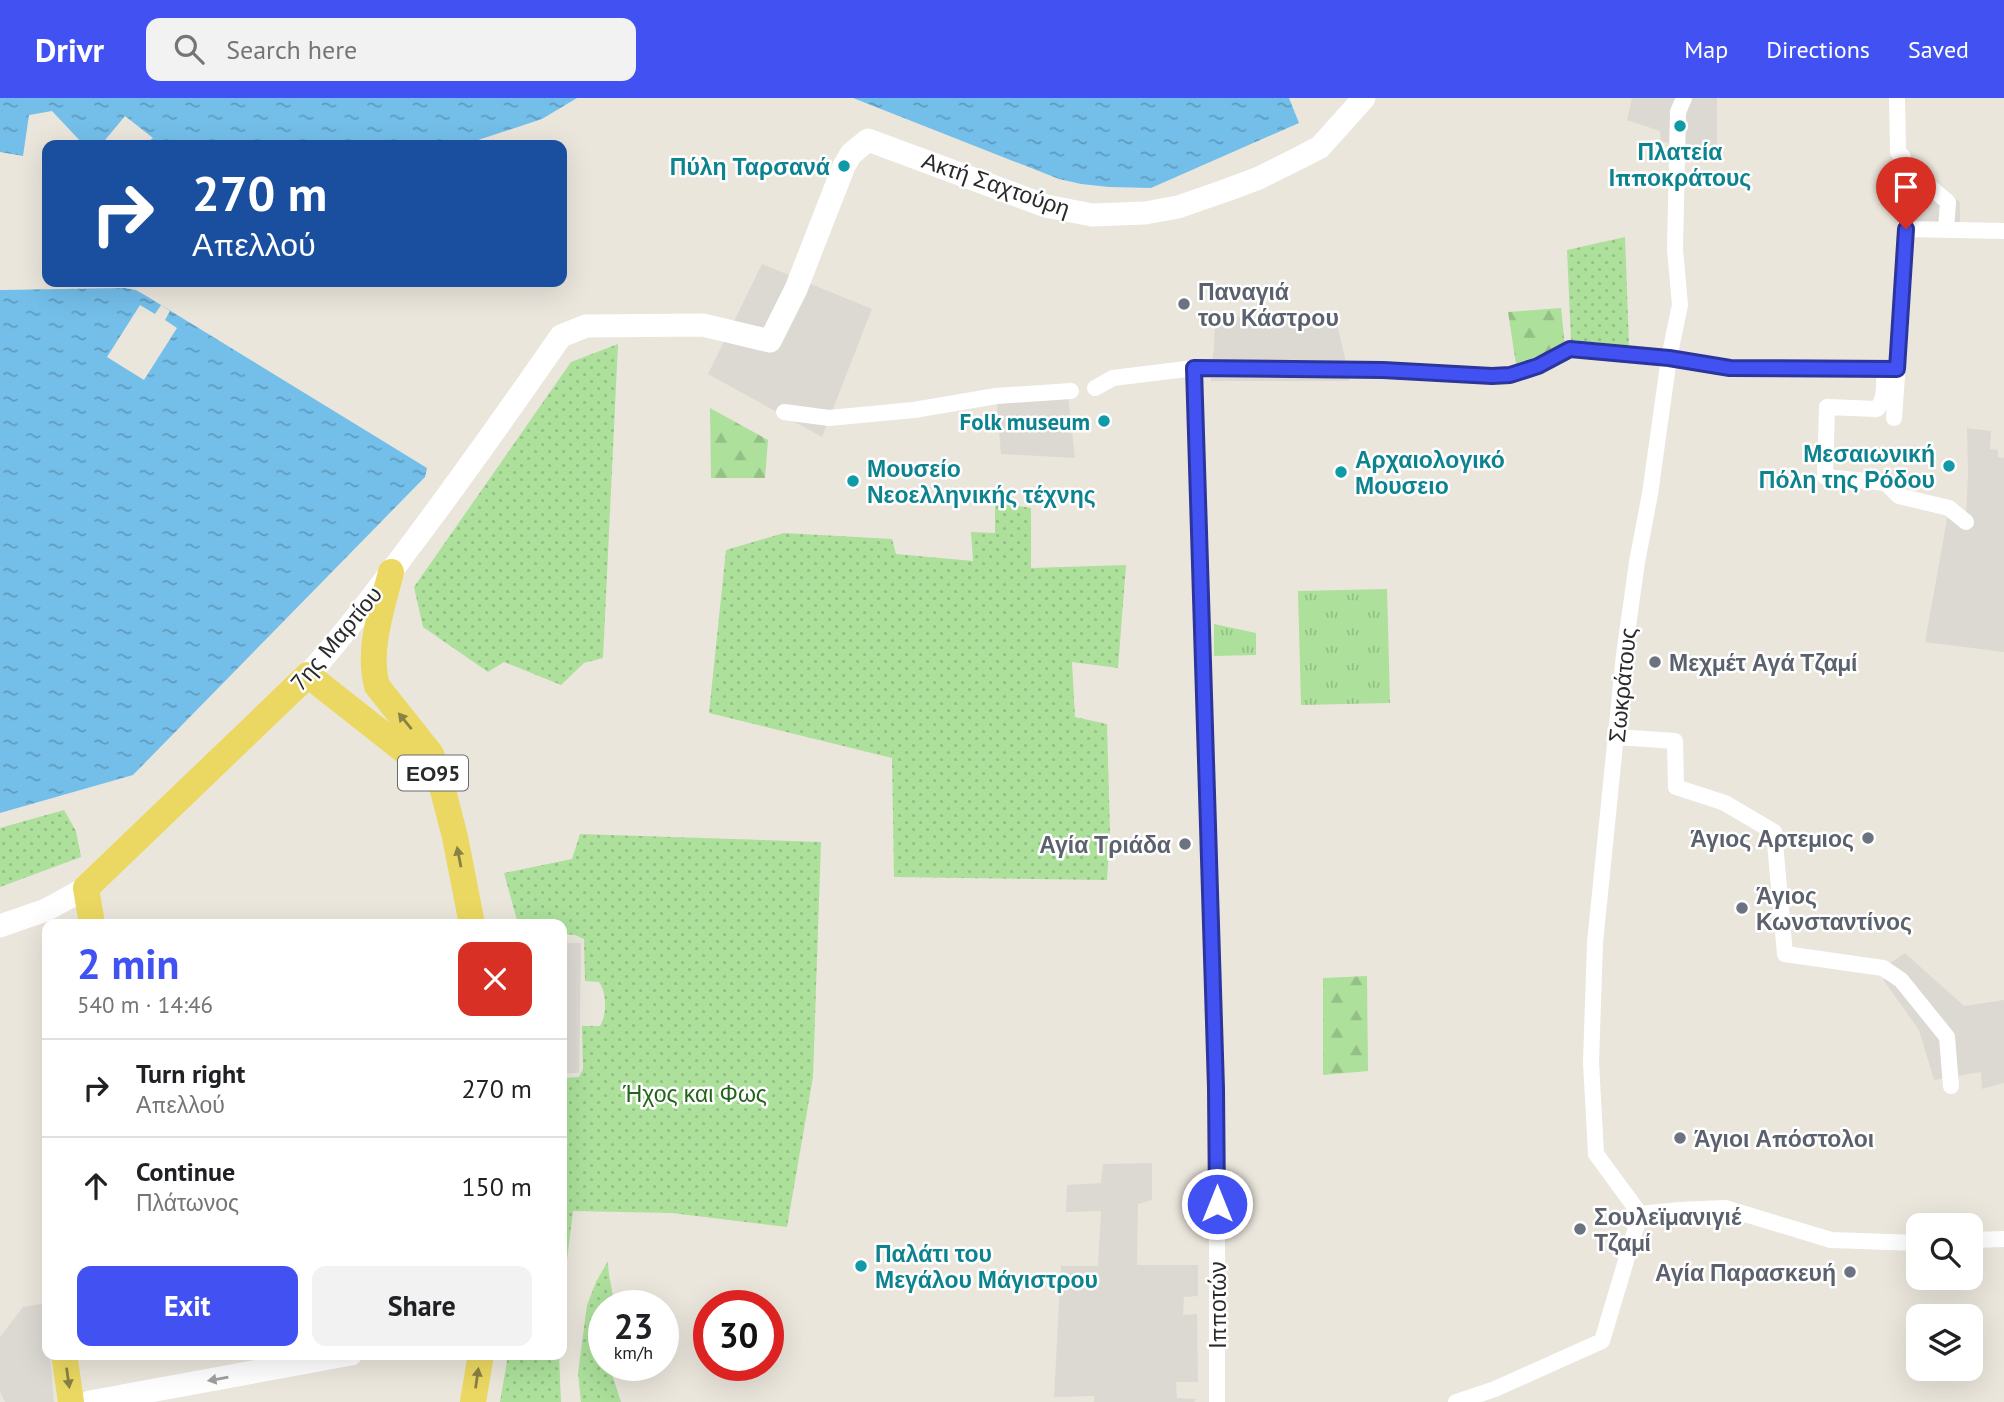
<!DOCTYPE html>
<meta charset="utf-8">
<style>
body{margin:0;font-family:"PT Sans",sans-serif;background:#f2f2f2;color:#202124;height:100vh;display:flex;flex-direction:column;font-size:26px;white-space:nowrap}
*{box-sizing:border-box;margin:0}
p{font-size:23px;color:#757577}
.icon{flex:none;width:38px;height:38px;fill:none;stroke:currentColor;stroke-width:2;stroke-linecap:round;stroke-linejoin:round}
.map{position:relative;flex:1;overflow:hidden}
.side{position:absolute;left:42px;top:821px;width:525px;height:441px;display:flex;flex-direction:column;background:#fff;border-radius:14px;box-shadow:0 7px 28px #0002}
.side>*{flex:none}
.hud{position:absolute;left:42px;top:42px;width:525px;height:147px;border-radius:14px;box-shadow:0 7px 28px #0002;background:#1a4fa0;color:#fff;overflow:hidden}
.fabs{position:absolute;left:1906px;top:1115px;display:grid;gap:14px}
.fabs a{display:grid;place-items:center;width:77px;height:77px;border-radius:14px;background:#fff;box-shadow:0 7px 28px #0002;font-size:35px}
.speed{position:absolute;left:588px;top:1192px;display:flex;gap:14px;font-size:35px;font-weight:700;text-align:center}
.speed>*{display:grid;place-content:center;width:91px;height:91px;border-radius:50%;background:#fff;box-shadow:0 7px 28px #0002;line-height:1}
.speed small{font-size:18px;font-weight:400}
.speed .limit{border:10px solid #d22;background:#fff;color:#111}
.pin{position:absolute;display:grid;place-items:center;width:60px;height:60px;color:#fff;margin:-72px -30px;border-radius:50% 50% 50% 0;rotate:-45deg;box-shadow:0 0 7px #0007}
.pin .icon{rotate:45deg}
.me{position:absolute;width:77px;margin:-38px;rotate:0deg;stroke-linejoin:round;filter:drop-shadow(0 0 5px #0008)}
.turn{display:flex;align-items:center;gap:24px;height:147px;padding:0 35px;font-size:32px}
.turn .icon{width:91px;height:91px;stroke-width:2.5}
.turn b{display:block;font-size:49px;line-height:60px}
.round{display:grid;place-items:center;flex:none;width:74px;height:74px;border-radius:14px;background:#f2f2f2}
.headline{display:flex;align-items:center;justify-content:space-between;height:119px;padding:0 35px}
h1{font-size:42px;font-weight:700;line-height:52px;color:#4252f2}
.button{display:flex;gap:14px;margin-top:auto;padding:14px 35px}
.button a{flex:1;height:80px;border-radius:14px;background:#4252f2;color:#fff;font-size:28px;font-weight:700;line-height:80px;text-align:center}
.button a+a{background:#f2f2f2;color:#202124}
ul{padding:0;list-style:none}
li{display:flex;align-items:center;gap:21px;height:98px;padding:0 35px;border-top:2px solid #e0e0e0}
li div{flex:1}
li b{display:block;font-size:26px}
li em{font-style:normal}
header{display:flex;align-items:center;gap:42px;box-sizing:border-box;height:98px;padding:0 35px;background:#4252f2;color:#fff}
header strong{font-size:33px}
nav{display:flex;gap:38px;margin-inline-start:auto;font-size:24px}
.search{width:490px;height:63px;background:#f2f2f2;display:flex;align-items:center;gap:18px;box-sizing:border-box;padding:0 24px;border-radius:14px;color:#757577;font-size:26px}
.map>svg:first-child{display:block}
.grass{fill:url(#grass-tufts)}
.forest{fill:url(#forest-firs)}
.park{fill:url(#park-dots)}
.plaza{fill:#dcd9d3}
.water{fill:url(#water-ripples)}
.pier{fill:#ebe6dc}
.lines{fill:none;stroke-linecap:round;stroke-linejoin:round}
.street{stroke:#fff;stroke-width:16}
.secondary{stroke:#fff;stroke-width:23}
.primary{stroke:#ebd862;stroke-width:26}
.oneway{fill:#8a8146}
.oneway2{fill:#9f9f9f}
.route-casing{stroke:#2b359d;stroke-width:18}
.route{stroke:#4252f2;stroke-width:12}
.culture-dot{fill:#0f9aa8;stroke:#fff;stroke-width:2.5}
.worship-dot{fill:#6b7280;stroke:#fff;stroke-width:2.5}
.labels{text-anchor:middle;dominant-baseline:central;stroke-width:5;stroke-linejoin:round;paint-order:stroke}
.shield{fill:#fff;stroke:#6a6a6a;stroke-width:2}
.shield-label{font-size:21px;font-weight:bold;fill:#2a2a2a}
.culture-label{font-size:23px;font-weight:bold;fill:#0d838f;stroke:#fff;text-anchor:end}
.street-label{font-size:23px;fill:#2a2a2a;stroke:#fff}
.worship-label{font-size:23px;font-weight:bold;fill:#5b616d;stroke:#fff;text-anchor:start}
.park-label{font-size:23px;fill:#25641d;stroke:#fff}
</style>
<header>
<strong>Drivr</strong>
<div class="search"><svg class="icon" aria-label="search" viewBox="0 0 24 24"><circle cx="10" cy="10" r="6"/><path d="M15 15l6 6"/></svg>Search here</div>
<nav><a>Map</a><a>Directions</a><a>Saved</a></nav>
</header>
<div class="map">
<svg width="2004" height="1304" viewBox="0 0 2004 1304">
<defs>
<pattern id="grass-tufts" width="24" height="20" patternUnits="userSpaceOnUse" patternTransform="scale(1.75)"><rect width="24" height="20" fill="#ace09b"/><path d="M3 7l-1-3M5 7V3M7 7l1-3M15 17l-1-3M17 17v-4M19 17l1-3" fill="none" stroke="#94c086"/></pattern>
<pattern id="forest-firs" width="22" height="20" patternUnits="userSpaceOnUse" patternTransform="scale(1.75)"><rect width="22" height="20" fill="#ace09b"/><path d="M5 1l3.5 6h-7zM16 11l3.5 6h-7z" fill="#94c086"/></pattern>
<pattern id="park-dots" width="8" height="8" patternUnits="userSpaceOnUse" patternTransform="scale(1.75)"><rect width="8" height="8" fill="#ace09b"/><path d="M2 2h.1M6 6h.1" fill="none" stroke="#94c086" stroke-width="1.8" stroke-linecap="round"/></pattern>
<pattern id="water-ripples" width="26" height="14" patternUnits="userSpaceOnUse" patternTransform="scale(1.75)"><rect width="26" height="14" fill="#73bfea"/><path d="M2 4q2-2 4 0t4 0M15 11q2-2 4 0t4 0" fill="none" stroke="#5f9bbe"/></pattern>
</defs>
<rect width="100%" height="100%" fill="#ebe6dc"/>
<path class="grass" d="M1387,491L1390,605L1301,607L1298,493Z
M1214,526L1256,535V557L1214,558Z"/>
<path class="forest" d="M1561,210L1565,248L1516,266L1508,214Z
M710,310L768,342L765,380H711Z
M1367,878L1368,973L1323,977V880Z"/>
<path class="park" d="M1625,139L1629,248L1571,242L1567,152Z
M618,246L603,560L584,565L561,587L504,564L488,574L423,529L414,489L571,264Z
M995,404L1031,410V470L1126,467L1118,570L1072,564L1075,619L1107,626L1110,735L1107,782L894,779L892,660L709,615L726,452L784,435L892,441L896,456L973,463L971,434L995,435Z
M64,712L76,733L81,759L0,789V730Z
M580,736L821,744L813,979L787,1129L672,1115L573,1113L562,1203V980L579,979L583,971L582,928H600C607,917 607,895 599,884L585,883L584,841L575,837L562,836V826H518L504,775L572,761Z
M608,1163C608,1179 613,1191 614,1207L604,1208V1267H609L621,1304H581L578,1275L587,1207L596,1184Z
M508,1257H559L561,1304H500Z"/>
<path class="plaza" d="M1632,0H1717V57L1661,43L1660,33L1627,22Z
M1903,56L1960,104V139L1901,137Z
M762,166L872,211L822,339L708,276Z
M1215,218L1277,220L1335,218L1348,272L1349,283H1211V271L1214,250Z
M1068,296L1075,360L1001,356L997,306Z
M1967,330L1991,333L1990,351L1998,352V359L2004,360V554L1925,544L1949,410L1966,423L1968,375Z
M562,845H581L579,975H562Z
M1905,855L1964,908L2004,902V985L1982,991L1981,974L1934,982L1919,932L1884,883L1883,870Z
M1152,1065V1102L1138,1106L1137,1167H1198V1198L1184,1199L1183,1217L1197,1216L1198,1284H1176L1177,1300L1196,1301L1194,1304H1094V1298L1054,1299L1061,1168H1098L1101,1113L1066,1114L1067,1087L1101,1085L1103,1066Z
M47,1205V1256L50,1257L54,1304H5L0,1294V1239L23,1209Z"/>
<path class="water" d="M0,0H577L542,21L463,47H143L153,40L125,18L101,47H84L52,13L29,17L23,58L0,54Z
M853,0H1289L1299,25L1151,90L1109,89L1081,86L1059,81Z
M125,190L136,192L148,199L427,370L425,379L133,677L0,715V192Z"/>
<path class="pier" d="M140,207L155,216L161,207L170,213L165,222L177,230L144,282L107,259Z"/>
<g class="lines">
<path class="street" d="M1904,67L1948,104L1946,131
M1906,131L2004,133
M1194,270L1217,1038V1304
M1884,272C1884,285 1886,300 1877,311L1827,309L1825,379L1886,385L1899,398L1949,410L1966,424
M1095,290L1113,280L1194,270L1383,272L1492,278L1510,277L1537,268L1570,251L1669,260L1730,269L1897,271
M784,314L829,320L914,312L996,298L1071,293
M1894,320L1904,179L1906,131L1904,67L1903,59L1898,54L1897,0
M1617,639L1675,643L1676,689L1725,705L1774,734L1785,856L1883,870L1901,882L1947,939L1951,988
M1640,1116L1596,1056L1591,964L1595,845L1624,557L1637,464L1650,396L1669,260L1680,207L1675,151L1678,14L1684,0
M1640,1116L1679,1112L1725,1110L1831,1142L1918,1145
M1970,1142L2004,1141
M1456,1304L1495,1291L1602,1243L1640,1116"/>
<path class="secondary" d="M308,577C344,537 376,494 408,451C461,381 511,310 561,238L586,228L703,227L770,243L796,191L844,68L851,56L868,42L1046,108L1092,117L1145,115L1178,109L1227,92L1259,80L1303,58L1320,49L1364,0
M0,828L46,812L86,790
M90,1304L351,1256"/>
<path class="primary" d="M391,474C382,511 367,551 377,588L431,656L436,669
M92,826L86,790L308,577L440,681L455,739L472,826
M64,1256L71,1304
M473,1304L481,1256"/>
</g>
<defs><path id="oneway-solid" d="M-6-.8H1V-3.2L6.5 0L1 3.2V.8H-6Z" transform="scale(1.75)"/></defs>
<g class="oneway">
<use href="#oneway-solid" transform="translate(405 623) rotate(-129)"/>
<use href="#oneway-solid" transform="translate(459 759) rotate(-101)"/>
<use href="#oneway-solid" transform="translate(68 1280) rotate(82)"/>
<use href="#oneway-solid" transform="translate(477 1280) rotate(-82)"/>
</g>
<use class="oneway2" href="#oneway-solid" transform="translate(218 1281) rotate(170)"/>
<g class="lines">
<g class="route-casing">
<path id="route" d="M1217,1106L1216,990L1194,270L1383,272L1492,278L1510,277L1538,268L1570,251L1669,260L1730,270L1897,271L1906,131"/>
</g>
<use href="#route" class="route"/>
</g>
<g class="culture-dot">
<circle cx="1680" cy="28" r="7"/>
<circle cx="844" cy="68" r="7"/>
<circle cx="1104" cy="323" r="7"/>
<circle cx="1949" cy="368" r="7"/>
<circle cx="1341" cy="374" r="7"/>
<circle cx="853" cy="383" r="7"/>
<circle cx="861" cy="1168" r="7"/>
</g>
<g class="worship-dot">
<circle cx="1184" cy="206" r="7"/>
<circle cx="1655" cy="564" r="7"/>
<circle cx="1868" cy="740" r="7"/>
<circle cx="1185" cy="746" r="7"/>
<circle cx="1742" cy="810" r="7"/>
<circle cx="1680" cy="1040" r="7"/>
<circle cx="1580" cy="1131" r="7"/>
<circle cx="1850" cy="1174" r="7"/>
</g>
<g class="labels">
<rect class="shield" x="398" y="657.5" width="70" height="35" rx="5"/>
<g class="shield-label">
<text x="433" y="675">ΕΟ95</text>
</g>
<g class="culture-label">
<text x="1680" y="53" text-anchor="middle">Πλατεία<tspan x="1680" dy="26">Ιπποκράτους</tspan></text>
<text x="830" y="68">Πύλη Ταρσανά</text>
<text x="1090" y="323">Folk museum</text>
<text x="1935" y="355">Μεσαιωνική<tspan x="1935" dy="26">Πόλη της Ρόδου</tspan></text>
<text x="1355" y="361" text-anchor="start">Αρχαιολογικό<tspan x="1355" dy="26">Μουσειο</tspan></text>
<text x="867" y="370" text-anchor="start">Μουσείο<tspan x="867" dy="26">Νεοελληνικής τέχνης</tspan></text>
<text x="875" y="1155" text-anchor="start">Παλάτι του<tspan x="875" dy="26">Μεγάλου Μάγιστρου</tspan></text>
</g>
<g class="street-label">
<text transform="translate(996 86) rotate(19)">Ακτή Σαχτούρη</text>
<text transform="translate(336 540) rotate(-50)">7ης Μαρτίου</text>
<text transform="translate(1622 587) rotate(-84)">Σωκράτους</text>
<text transform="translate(1217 1207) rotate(-90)">Ιπποτών</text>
</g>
<g class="worship-label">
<text x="1198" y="193">Παναγιά<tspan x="1198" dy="26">του Κάστρου</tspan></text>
<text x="1669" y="564">Μεχμέτ Αγά Τζαμί</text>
<text x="1854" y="740" text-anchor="end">Άγιος Αρτεμιος</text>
<text x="1171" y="746" text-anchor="end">Αγία Τριάδα</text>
<text x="1756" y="797">Άγιος<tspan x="1756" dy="26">Κωνσταντίνος</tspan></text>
<text x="1694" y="1040">Άγιοι Απόστολοι</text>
<text x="1594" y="1118">Σουλεϊμανιγιέ<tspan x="1594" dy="26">Τζαμί</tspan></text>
<text x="1836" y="1174" text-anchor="end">Αγία Παρασκευή</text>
</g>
<g class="park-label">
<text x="695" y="995">Ήχος και Φως</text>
</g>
</g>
</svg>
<div class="fabs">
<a><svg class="icon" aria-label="search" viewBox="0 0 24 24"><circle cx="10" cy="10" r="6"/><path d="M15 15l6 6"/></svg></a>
<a><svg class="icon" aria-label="layers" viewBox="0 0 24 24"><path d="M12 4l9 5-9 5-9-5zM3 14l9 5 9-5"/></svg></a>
</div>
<div class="speed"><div>23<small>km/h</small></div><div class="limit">30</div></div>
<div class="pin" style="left:1906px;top:131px;background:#d93025"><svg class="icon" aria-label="arrive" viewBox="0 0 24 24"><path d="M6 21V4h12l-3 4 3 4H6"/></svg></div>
<svg class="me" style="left:1217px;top:1106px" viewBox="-20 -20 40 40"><circle r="17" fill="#4252f2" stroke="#fff" stroke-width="3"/><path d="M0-11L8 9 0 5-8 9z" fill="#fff"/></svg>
<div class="hud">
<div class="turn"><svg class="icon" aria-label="right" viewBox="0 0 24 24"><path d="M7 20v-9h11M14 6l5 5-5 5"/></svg><div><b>270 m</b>Απελλού</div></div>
</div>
<section class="side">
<div class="headline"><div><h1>2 min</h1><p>540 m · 14:46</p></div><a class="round" style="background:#d93025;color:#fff"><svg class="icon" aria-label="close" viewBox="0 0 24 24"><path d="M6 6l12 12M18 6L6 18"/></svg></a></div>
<ul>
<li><svg class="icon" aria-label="right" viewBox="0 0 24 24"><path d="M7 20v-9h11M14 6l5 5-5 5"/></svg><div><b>Turn right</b><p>Απελλού</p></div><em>270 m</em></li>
<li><svg class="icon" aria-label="ahead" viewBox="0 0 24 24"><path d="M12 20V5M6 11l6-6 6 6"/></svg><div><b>Continue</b><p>Πλάτωνος</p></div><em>150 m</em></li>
</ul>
<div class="button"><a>Exit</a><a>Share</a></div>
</section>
</div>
